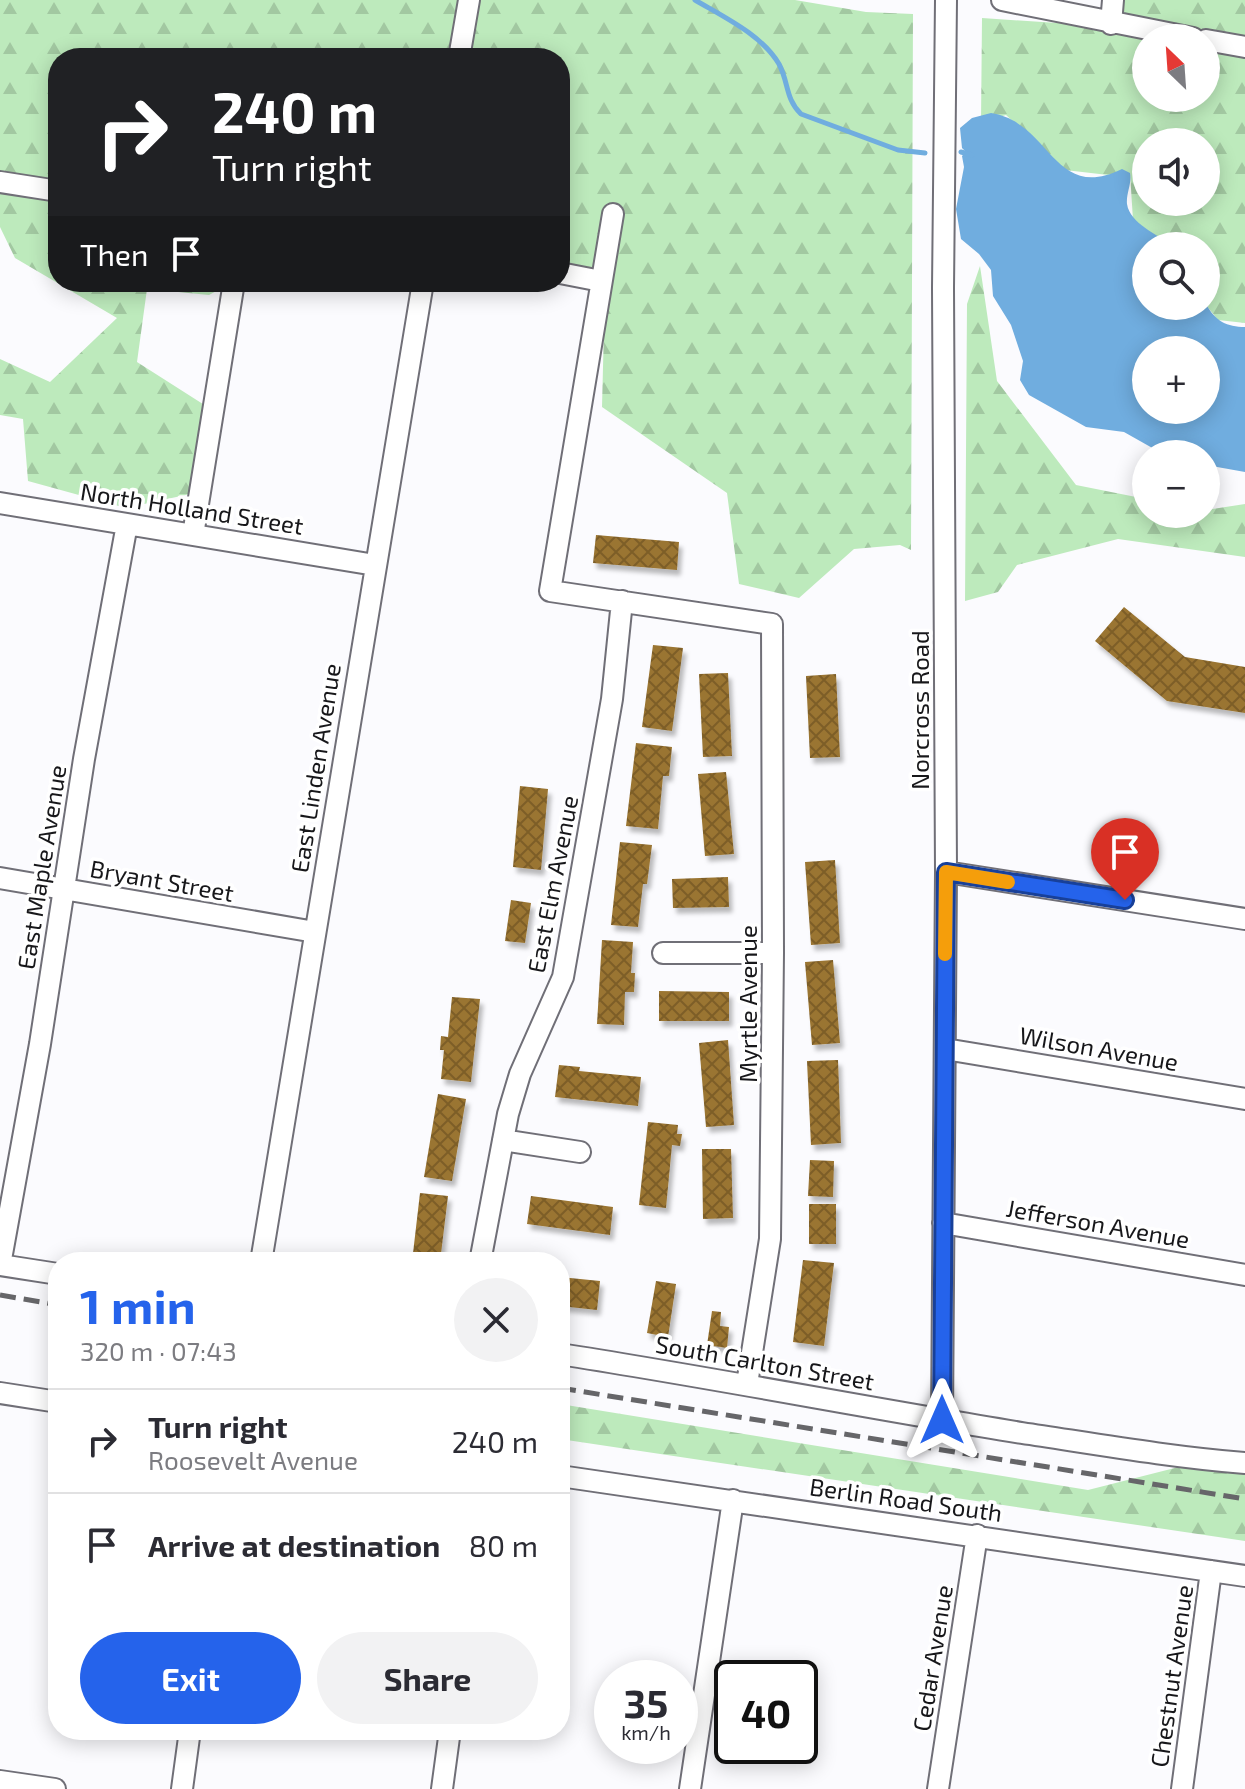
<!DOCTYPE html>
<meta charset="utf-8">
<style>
body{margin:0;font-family:"Exo 2",sans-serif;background:#f2f2f3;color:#2b2b33;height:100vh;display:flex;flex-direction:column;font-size:30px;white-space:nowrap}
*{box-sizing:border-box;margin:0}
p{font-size:26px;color:#7c7c81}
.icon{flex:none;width:44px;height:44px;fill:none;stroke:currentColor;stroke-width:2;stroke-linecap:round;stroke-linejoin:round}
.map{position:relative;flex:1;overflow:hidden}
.side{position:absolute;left:48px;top:1252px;width:522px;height:488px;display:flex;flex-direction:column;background:#fff;border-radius:32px;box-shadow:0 4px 20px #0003}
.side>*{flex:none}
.banner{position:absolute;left:48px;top:48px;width:522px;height:244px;border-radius:32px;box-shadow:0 4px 20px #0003;background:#202124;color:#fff;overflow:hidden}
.needle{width:52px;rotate:335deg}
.buttons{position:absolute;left:1132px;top:24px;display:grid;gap:16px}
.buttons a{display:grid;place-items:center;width:88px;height:88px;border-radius:50%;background:#fff;box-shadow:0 4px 20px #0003;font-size:40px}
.speed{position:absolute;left:594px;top:1660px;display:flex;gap:16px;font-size:40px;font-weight:700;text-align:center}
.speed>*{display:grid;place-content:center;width:104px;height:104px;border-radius:50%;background:#fff;box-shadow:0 4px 20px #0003;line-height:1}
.speed small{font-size:20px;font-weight:400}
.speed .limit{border:4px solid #111;border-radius:12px;background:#fff;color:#111}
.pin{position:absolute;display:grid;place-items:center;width:68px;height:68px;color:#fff;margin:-82px -34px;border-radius:50% 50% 50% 0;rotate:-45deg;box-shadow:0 0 8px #0007}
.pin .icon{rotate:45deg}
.me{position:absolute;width:88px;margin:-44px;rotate:0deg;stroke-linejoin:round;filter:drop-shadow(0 0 6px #0008)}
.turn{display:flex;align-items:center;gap:28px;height:168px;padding:0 32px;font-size:36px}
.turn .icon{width:104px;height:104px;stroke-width:2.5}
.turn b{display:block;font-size:56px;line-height:68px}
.then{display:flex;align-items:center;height:76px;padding:0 32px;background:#0003;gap:16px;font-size:30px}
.round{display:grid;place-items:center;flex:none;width:84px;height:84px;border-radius:42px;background:#f2f2f3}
.head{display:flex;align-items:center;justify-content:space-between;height:136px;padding:0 32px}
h1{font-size:48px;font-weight:700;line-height:60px;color:#2563eb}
.button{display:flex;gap:16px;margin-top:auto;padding:16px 32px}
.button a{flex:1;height:92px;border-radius:48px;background:#2563eb;color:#fff;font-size:32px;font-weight:700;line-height:92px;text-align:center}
.button a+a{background:#f2f2f3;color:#2b2b33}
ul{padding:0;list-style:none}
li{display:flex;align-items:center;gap:24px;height:104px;padding:0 32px;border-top:2px solid #e1e1e2}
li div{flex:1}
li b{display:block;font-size:30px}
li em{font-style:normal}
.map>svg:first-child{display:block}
.forest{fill:url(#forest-firs);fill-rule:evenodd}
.water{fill:#70addf;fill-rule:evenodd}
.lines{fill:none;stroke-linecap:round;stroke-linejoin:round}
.stream{stroke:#70addf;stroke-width:5}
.building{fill:url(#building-cross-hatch);filter:url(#shadow)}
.minor-casing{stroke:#706f77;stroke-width:24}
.minor{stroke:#fff;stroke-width:20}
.rail{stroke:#666669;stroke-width:5;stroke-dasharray:16 8;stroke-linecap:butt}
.route-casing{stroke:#184099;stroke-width:20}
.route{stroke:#2563eb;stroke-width:14}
.slow{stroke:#f59e0b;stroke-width:14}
.labels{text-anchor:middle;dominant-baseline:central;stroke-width:7;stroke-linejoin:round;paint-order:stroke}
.street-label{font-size:24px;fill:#17171a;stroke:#fff}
</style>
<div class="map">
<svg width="1245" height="1789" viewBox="0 0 1245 1789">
<defs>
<pattern id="forest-firs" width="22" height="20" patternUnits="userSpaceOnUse" patternTransform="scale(2)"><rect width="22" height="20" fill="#bdeabc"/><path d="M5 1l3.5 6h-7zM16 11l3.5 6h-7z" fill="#a2c8a1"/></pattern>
<pattern id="building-cross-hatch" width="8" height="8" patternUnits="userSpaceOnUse" patternTransform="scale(2)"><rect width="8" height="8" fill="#9a7430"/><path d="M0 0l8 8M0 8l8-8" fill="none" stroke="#7d5e28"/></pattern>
<filter id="shadow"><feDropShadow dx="3.5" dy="5.5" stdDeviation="2" flood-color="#0004"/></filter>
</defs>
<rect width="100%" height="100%" fill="#fbfbfe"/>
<path class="forest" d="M0,0H795L866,12L913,14L911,550L900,545L854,549L799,598L739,584L727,493L602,407L605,287L560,272V58H58V282H233L209,295L147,289L137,362L206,406L190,494L126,508L28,481L23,419L0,415V359L50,382L117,318L15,258L0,227Z
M1109,0H1245V323L1218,320L1206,305V246H1156L1133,220L1130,173L1108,175L1065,170L1006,115L981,122L982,18L1103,26ZM1146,38H1206V98H1146ZM1146,142H1206V202H1146Z
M980,266L997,381L1076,485L1146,499V514H1206V510L1245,504V557L1118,539L1017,565L998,592L965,601L967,304Z
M560,1404L1088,1490L1226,1455L1245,1459V1541L560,1439Z"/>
<path class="water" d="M991,113C1051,122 1053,203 1122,169L1130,173C1132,184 1126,193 1127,204C1130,224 1158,234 1172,246H1146V306L1206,304C1215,321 1227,327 1245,327V472L1206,465V454H1163L1124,432L1086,427L1029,395L1020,380L1023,361L1011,325L993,296L991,270L979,254L961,239L956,209L964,167L962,156L966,152L962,148L960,128L972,118ZM1146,350H1206V410H1146Z"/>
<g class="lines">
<path class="stream" d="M695,0C724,17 762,35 779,64C789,83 785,98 801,114L898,150L925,153
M961,152L972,155"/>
</g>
<path class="building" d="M596,535L679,542L677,570L593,563Z
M1124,607L1185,657L1245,667V713L1167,701L1095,641Z
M653,645L683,648L672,731L642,727Z
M728,673L732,756L703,757L699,674Z
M836,674L840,757L810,758L806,676Z
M636,743L672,747L669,776H663L658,829L626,826Z
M726,772L734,854L705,856L698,774Z
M520,786L548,789L541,870L513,867Z
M620,842L652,845L647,884H643L638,927L611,925Z
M835,860L840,943L811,945L805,862Z
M728,877L729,907L673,908L672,879Z
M511,900L531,903L525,943L505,941Z
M602,940L633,942L631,973H635L634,992H625L624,1025L597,1024Z
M833,960L840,1043L812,1045L805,962Z
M659,991L729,992V1021H659Z
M452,997L480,999L471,1082L441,1079L444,1050H440L441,1036L448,1037Z
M728,1040L734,1125L706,1127L699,1043Z
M838,1060L841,1143L811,1145L807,1061Z
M559,1065L580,1067L579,1071L641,1077L638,1106L555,1097Z
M438,1094L466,1099L452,1181L424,1177Z
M648,1122L678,1125L677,1134H682L680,1146L672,1145L666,1208L639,1205Z
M702,1149H731L733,1218L703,1219Z
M810,1160L834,1161L833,1197L808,1196Z
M420,1193L448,1196L440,1262H412Z
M531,1196L613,1207L610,1235L527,1224Z
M809,1204H836V1244H809Z
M803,1260L834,1263L824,1346L793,1342Z
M560,1277L600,1281L597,1310L560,1306Z
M656,1281L676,1284L668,1337L647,1333Z
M712,1311L721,1312L720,1326L729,1327L727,1348L707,1345Z"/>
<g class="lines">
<g class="minor-casing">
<path id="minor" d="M1002,0L1193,38
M1111,24L1113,0
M1206,40L1245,47
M459,58L469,0
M0,182L58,191
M613,214L550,591L772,624L773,953L770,1239L747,1384
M560,273L601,281
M0,503L375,565
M193,535L234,282
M946,872L1245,919
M0,878L315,932
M663,953H773
M945,1049L1245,1099
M503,1140L580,1152
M943,1223L1245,1275
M261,1262L423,282
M480,1262L508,1114L520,1074L563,977L612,699L622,601
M0,1265L40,1044L84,759L127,524
M0,1265L58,1274
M560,1354C714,1378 868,1408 1022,1433C1096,1444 1170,1457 1245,1463
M0,1393L58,1402
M942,1420L946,872L943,288L946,0
M560,1476L1245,1576
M0,1781L55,1789
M182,1789L190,1730
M442,1789L450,1730
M690,1789L733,1500
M938,1789L977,1535
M1182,1789L1211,1571"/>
</g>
<use href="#minor" class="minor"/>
<path class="rail" d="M0,1295L58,1305
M560,1388L1245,1499"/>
</g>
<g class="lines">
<g class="route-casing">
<path id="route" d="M942,1420L946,872L1125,900"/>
</g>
<use href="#route" class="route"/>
<path class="slow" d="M945,954L946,872L1008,882"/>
</g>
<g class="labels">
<g class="street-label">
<text transform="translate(192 508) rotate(9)">North Holland Street</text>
<text transform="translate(919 710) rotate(-90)">Norcross Road</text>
<text transform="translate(315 768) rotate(-81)">East Linden Avenue</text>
<text transform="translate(41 867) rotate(-81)">East Maple Avenue</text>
<text transform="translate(162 880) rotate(10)">Bryant Street</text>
<text transform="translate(552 884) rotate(-79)">East Elm Avenue</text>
<text transform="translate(747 1004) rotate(-90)">Myrtle Avenue</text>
<text transform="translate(1099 1048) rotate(10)">Wilson Avenue</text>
<text transform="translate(1098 1223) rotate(10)">Jefferson Avenue</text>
<text transform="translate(765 1362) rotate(10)">South Carlton Street</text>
<text transform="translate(906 1499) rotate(8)">Berlin Road South</text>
<text transform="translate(932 1658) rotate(-81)">Cedar Avenue</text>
<text transform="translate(1171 1676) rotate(-82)">Chestnut Avenue</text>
</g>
</g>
</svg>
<div class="buttons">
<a><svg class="needle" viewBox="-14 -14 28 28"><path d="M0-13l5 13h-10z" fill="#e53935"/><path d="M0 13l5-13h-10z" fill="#7c7c81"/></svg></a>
<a><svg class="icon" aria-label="sound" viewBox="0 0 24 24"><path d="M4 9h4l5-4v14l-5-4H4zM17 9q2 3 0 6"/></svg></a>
<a><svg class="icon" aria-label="search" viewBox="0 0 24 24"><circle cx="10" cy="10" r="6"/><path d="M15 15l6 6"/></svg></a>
<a>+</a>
<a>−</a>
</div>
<div class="speed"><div>35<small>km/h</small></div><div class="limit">40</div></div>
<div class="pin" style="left:1125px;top:900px;background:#d93025"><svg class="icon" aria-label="arrive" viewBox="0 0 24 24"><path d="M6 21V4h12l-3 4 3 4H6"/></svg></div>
<svg class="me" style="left:942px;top:1420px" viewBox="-20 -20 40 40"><path d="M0-17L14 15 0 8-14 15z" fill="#2563eb" stroke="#fff" stroke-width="4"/></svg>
<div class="banner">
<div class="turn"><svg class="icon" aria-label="right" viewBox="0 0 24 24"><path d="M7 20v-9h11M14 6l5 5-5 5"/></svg><div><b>240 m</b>Turn right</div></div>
<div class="then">Then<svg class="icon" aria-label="arrive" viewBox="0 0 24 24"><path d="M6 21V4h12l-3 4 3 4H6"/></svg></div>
</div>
<section class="side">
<div class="head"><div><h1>1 min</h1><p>320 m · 07:43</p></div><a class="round"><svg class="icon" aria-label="close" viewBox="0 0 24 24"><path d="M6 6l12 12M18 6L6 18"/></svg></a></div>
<ul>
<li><svg class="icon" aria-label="right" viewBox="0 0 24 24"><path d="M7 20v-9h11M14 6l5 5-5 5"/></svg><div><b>Turn right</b><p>Roosevelt Avenue</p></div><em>240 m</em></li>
<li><svg class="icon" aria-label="arrive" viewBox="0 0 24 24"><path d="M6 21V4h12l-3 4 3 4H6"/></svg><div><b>Arrive at destination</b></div><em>80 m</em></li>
</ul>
<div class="button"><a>Exit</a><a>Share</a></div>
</section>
</div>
